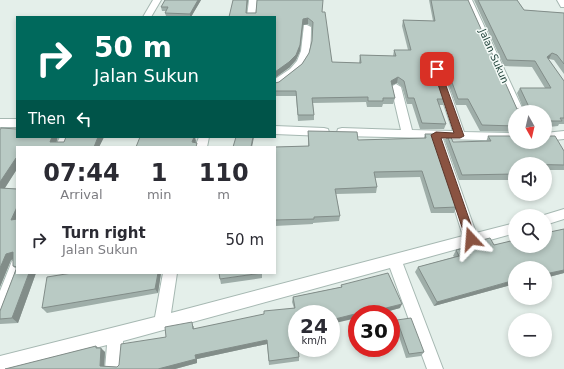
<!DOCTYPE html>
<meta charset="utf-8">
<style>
body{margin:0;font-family:"DejaVu Sans",sans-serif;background:#f7f7f7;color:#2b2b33;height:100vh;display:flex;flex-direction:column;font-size:15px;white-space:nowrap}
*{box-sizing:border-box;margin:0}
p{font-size:13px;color:#7c7c81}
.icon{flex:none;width:22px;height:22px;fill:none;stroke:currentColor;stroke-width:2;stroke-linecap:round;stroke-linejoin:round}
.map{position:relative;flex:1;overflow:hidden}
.drawer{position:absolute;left:16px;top:146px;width:260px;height:128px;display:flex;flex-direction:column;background:#fff;border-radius:0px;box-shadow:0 2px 6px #0003}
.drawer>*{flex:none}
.top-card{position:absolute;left:16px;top:16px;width:260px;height:122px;border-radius:0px;box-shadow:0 2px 6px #0003;background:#00695c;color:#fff;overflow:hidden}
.needle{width:26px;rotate:172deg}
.buttons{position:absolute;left:508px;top:105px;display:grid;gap:8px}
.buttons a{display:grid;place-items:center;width:44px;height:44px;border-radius:50%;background:#fff;box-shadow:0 2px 6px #0003;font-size:20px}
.speed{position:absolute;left:288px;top:305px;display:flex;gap:8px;font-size:20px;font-weight:700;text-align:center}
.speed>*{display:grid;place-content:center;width:52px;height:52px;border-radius:50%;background:#fff;box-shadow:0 2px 6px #0003;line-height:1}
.speed small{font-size:10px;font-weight:400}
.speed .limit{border:6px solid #d22;background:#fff;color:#111}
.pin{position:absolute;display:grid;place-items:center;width:34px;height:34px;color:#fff;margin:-17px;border-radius:8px;box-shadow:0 2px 6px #0006}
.me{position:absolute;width:44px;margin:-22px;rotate:341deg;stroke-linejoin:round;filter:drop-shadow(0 0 3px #0008)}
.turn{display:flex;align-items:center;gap:14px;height:84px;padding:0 12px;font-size:18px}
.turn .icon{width:52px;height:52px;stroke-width:2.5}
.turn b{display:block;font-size:28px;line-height:34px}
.then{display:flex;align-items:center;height:38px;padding:0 12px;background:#0003;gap:8px;font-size:15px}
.eta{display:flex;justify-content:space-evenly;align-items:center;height:68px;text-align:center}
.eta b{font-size:24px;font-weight:600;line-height:28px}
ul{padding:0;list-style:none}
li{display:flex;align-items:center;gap:12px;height:52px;padding:0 12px}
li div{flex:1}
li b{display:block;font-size:15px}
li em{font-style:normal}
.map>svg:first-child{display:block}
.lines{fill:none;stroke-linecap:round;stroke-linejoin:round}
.street-casing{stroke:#a6b8b2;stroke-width:2}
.street{fill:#fff;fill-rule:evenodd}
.wall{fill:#9faea9}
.shaded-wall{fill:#828d89}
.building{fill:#b9cac4;stroke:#828d89}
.route{fill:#8a5341;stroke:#5a362a}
.labels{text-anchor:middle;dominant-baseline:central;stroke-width:3;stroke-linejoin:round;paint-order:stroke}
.far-street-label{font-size:10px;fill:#21433b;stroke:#f5fbf8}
</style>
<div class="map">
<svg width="564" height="369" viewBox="0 0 564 369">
<rect width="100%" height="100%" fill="#e4efea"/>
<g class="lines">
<g class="street-casing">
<path id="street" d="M153,0H161L151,17H143Z
M249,0H257L255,17H247Z
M464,0H472L524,112H515V114L514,112Z
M557,0H564V7H561Z
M304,25H307L311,27C311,44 311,62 296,73C290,78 283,81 278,87L275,88V79L290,69L297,61L301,51Z
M437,66L442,69L464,132L515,133V141L443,139L476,233L515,223V233L403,264L443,369H427L390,268L123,341L121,369H105L107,345L12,369H0V356L155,317L163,273H177L171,313L463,236L432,138L342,136L338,135L337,132L338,129L342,128L401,130L391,87L396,84L401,87L412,130L453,131L432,69Z
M0,119H17V127H0Z
M275,126L324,128L328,129L329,132L328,135L324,136L275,134Z
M564,131V139L545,141V133Z
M60,137H70L67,147H55Z
M199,137H209L207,147H195Z
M564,209V219L545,225V216H541Z
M17,259V273H21L5,315L0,317V291L12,261Z"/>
</g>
<use href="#street" class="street"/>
</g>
<path class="wall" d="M165,0H201L191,17L166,16L165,13L166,11H162L161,7Z
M233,0H248L246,13L322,12L332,62L359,63L360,55L393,56L394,50H408L402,26L403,20L433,21L429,0H468L517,109L523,108L517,93L520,88H545L532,67L504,66L474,0H517L524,10L564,13V74L554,60L549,59H548L564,81V124H559L558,126L549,127L547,129L548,136L564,151V170H548L550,174L546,180H545V164H515V180H459L445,141L447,135L453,142H486L488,136L545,142L515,112V132L480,131L466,105H456L443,69L438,65L434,67L445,99L443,105H439L446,124L444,129H420L412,104H407L402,87L397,83L392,85L395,98L393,104H383L382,107H367L366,102L313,103L314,115V120L298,121L296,96H275V83L279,82L302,64L309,53L312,41V27L308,24L303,25L300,51L296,60L289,68L275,17H229L233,2Z
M0,130L56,142H64L104,137L99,147H17V169L5,188L17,189V273H36L18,323L0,324V311L16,269L13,266V259L11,260L0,287Z
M308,131L358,140L424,138L425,134L457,207L454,213H431L420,177L375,178L377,187L376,193L336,194L340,216L339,221L313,223V224L275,226V147L308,146Z
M564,229V273L545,278V268H515V284L434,306L415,272L418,267L454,257L453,256L456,250L464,248L467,244L494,245Z
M161,273L158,293L47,313L42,308Z
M262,273V278L221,284L220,279Z
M341,285L400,308L378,314H357L296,332L299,357V361L269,365L267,344L197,359V363L175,369H5L96,346L105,352L104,366L117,367L166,337L194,326V329L294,308L292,302L293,297L341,287Z
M397,320L424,352L421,356L406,358L395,324Z"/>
<path class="shaded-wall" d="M198,0H201L191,17H190V14Z
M247,0H248L246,17V13Z
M308,18V24L303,25L300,51L296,60L289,68L275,78V72L303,19Z
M552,53L549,59L544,63L547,57Z
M440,59L438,65L431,69L432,64Z
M398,77L397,83L390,86L391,81Z
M52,137H58L55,147L50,142Z
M98,137H104L99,147H94Z
M194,137H195L196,141L194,147L192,142Z
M253,137H254L252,147H251Z
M16,158L17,159V169L1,194L0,192V182Z
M17,207V223L11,220Z
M13,252L17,258L11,260L0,287V268L6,254Z
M564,270V273L545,278V274Z
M29,273H36L18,323L12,318Z
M158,273H161L158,293L155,289Z
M515,280V284L434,306L437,302Z
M402,304L400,308L378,314H362Z
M359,313V314H357V318L331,324V320Z
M297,327V331L295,332V328Z
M267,340V344L197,359V363L175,369H158L195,355Z
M101,348L105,352L104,369L100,366Z"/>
<path class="building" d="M165,0H198L190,14L165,13L168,7H161Z
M233,0H247L246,13H256L257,0H323L322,12H325L332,62L361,63L360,55L396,56L394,50H411L403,20L435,21L431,0H468L517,109L529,107L520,88H551L535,61L507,60L478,0H517L524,10L564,13V64L557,55L552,53L547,57L564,81V118H560L562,121H546L549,126L547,127L548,136H555L564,151V165L515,164V174L462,175L447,135H450L453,142L491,141L488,136H515V142H545V112H515V126L482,125L468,99H458L445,63L440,59L432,64L445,99H437L446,124L422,123L414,98H408L404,81L398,77L391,81L395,98H383V101H368V97L312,98L314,115H298L296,91H275V83L279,82L302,64L309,53L312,41L313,22L308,18L303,19L300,45L296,55L289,62L275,72V17H229Z
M1,128L17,129V137H52L50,142H64L66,137H98L94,147H17V158H16L0,182V130Z
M308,131L357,132L358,140L426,138L425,134H433L457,207L434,208L422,171L374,172L377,187L335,189L340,216L314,217V219L275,220V147L309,146Z
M140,137H194L192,142L197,143L196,147H136Z
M236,137H253L251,147H233Z
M545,165L550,174H545Z
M0,188L17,189V207L11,220L17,219V267L13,266V252L6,254L0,268Z
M564,229V270L545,274V268H515V280L437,302L418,267L459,256L456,250L469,247L467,244L490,238L494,245L515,240V246H545V233Z
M17,267V273H29L12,318L0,319V311Z
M72,273H158L155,289L42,308L47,277Z
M219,273H262L220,279Z
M388,273L402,304L362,314H360L359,313L331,320V314H297V327L295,328L297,341V348H298L299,357L269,361L267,340L195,355L196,359L158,369H5L96,346V348H101L100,366L117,367L119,365L121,344L166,337L165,327L192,322L193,329L264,314V311L295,308L293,297L342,287L341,285Z
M411,318L424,352L409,354L397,320Z"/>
<path class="route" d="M437,67L440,69L464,136L460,138H441L476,239L475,242L471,244L468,242L466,239L431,135L436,132L454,133L433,69Z"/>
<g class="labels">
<g class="far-street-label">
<text transform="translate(494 56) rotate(66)">Jalan Sukun</text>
</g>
</g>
</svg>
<div class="buttons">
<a><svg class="needle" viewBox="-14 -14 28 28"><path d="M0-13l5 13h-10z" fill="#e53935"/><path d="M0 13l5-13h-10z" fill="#7c7c81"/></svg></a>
<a><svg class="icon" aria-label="sound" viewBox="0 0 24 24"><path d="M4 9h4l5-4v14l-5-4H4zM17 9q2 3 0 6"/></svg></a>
<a><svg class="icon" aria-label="search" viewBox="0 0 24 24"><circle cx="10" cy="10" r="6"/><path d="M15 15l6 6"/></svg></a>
<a>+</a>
<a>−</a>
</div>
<div class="speed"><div>24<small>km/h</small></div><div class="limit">30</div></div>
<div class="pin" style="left:437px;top:69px;background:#d93025"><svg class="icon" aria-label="arrive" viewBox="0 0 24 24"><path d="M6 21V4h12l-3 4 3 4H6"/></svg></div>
<svg class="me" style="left:471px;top:239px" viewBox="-20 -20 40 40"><path d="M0-17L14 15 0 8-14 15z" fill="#8a5341" stroke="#fff" stroke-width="4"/></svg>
<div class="top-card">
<div class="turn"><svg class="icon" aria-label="right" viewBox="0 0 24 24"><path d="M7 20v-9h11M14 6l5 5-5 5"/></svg><div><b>50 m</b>Jalan Sukun</div></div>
<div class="then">Then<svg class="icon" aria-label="left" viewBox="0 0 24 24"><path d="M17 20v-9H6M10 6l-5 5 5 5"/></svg></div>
</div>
<section class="drawer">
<div class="eta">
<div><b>07:44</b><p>Arrival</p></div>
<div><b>1</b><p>min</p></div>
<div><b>110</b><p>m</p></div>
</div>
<ul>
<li><svg class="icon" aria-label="right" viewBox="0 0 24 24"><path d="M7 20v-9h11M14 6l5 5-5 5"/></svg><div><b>Turn right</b><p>Jalan Sukun</p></div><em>50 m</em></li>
</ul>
</section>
</div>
